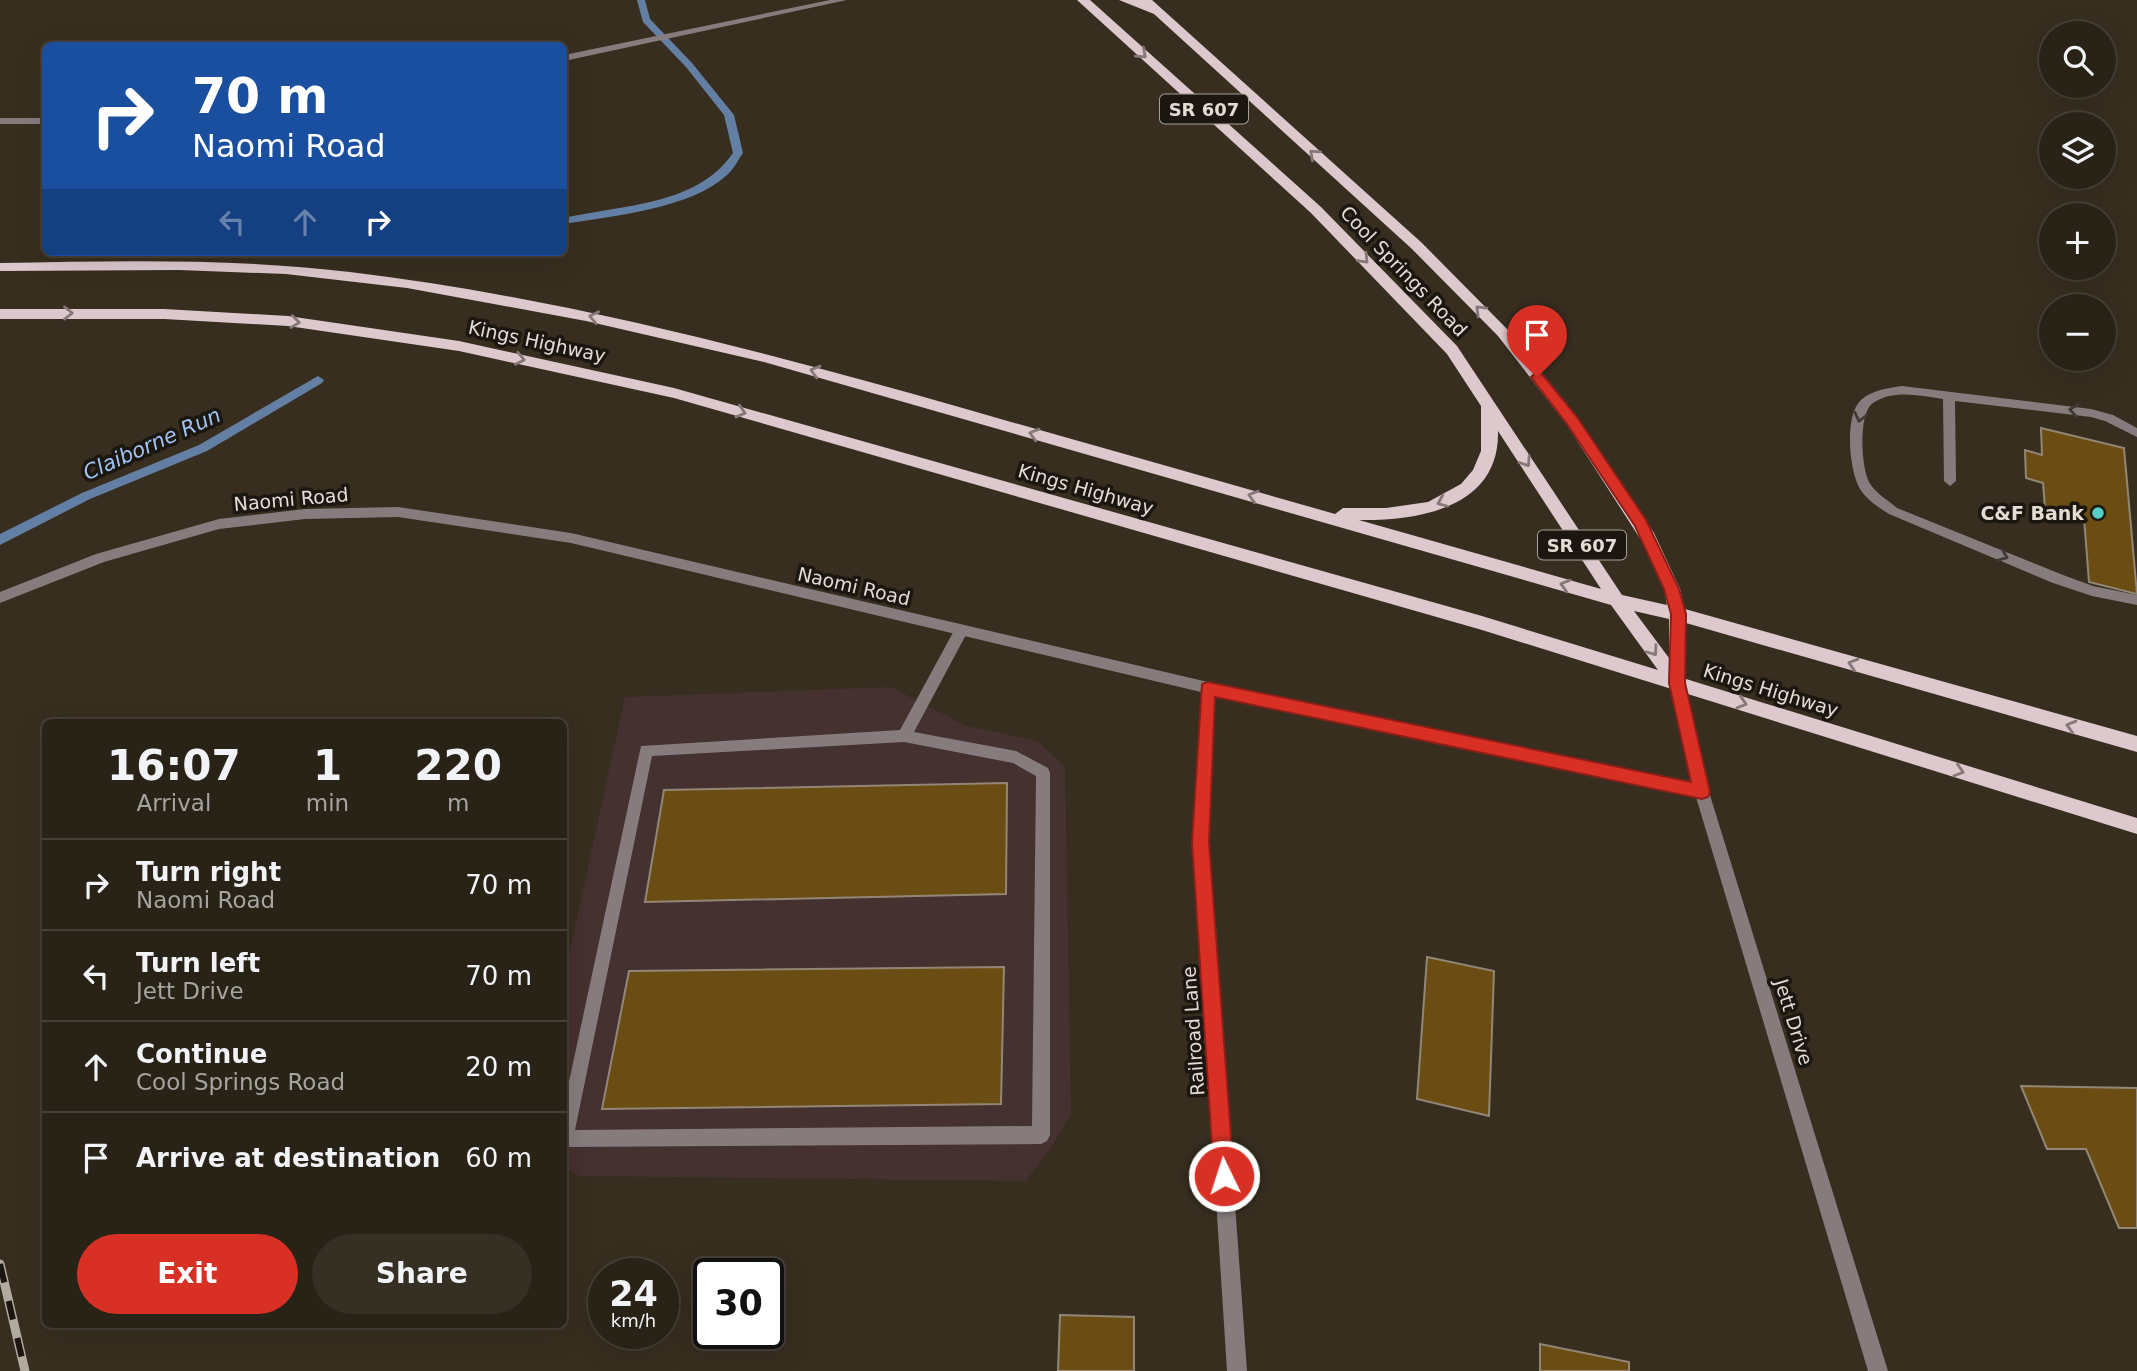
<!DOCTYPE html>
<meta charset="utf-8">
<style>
body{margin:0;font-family:"DejaVu Sans",sans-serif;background:#352f24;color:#f1f3f6;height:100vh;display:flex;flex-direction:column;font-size:26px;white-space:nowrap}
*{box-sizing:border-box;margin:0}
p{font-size:23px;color:#a5a4a1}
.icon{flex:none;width:38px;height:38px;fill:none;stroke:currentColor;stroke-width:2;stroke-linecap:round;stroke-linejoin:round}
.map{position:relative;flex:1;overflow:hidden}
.sheet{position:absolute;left:42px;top:719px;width:525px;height:609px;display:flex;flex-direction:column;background:#292217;border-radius:10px;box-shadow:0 7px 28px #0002,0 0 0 2px #453f36}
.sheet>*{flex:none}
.top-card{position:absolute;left:42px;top:42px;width:525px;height:214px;border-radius:10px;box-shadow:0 7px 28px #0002,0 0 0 2px #453f36;background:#1a4fa0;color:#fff;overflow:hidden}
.fabs{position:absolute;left:2039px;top:21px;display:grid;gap:14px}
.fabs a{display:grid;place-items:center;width:77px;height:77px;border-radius:50%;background:#292217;box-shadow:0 7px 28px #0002,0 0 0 2px #453f36;font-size:35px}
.speed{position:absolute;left:588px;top:1258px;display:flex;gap:14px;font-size:35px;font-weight:700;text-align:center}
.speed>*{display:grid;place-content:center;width:91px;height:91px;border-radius:50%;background:#292217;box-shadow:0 7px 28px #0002,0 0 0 2px #453f36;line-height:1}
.speed small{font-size:18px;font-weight:400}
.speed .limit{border:4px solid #111;border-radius:10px;background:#fff;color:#111}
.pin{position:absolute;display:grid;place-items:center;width:60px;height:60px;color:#fff;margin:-72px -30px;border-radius:50% 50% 50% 0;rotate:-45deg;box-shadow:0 0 7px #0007}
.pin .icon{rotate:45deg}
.me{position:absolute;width:77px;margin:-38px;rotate:356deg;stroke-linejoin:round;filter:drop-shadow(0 0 5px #0008)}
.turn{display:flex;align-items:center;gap:24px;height:147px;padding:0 35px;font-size:32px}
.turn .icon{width:91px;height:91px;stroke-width:2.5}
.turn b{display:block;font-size:49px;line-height:60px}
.lanes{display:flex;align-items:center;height:66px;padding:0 35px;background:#0003;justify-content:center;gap:35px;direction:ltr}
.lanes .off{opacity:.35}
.eta{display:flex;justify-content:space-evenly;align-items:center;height:119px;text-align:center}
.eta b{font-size:42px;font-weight:700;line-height:49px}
.action{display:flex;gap:14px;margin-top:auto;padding:14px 35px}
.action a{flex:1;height:80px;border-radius:42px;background:#d93025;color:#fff;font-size:28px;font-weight:700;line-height:80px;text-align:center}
.action a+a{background:#352f24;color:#f1f3f6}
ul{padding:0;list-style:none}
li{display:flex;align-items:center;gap:21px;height:91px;padding:0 35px;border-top:2px solid #453f36}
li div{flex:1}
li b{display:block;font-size:26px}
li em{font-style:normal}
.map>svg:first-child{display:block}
.commercial{fill:#45312f}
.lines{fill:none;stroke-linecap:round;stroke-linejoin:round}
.stream{fill:#637fa3;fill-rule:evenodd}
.building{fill:#6b4d13;stroke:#928776;stroke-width:2}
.service{fill:#867c7e;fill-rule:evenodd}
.minor{fill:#867c7e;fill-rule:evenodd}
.primary{fill:#ddc8cd;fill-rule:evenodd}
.rail-casing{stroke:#b1aa9f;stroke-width:9}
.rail{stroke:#1b1710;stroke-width:6;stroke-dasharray:19;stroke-linecap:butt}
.oneway{stroke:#867878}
.oneway2{stroke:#403a36}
.route{fill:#d93025;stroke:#8d1f18;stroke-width:2}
.poi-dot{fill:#56cec4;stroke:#1b1710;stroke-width:2.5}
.labels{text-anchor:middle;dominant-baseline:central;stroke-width:7;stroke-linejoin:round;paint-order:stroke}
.shield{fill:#1b1710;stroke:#a6a198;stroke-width:2}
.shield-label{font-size:18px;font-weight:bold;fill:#e2dcd3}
.street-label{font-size:19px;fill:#e2dcd3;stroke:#1b1710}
.poi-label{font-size:19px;font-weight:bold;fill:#e2dcd3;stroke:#1b1710;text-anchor:end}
.water-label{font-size:21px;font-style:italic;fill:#9fc4f4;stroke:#1b1710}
</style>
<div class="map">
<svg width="2137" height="1371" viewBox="0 0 2137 1371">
<rect width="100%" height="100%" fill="#372e1f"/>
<path class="commercial" d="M891,687L966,726L1038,741L1065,767L1071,1114L1050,1149L1026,1181L579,1176L564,1168V978L625,697Z"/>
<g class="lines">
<path class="stream" d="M637,0H645L650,19L692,63L734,115L743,153C738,160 734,169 727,175C691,209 611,216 564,224V218C620,205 697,206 733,153L724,115L686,67L643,22Z
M318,376L324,380L322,383L207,451L90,499L0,545V534L82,493L199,445Z"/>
</g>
<path class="building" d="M2041,428L2124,448L2137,594L2089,582L2084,518L2045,508L2043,483L2026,478L2025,450L2042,455Z
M1007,783L1006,894L645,902L664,790Z
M1427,957L1494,971L1489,1116L1417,1099Z
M1004,967L1001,1104L602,1109L629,971Z
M2021,1086L2137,1088V1228H2119L2086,1149H2047Z
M1060,1315L1134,1317V1371H1058Z
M1540,1344L1629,1362V1371H1540Z"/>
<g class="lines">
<path class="service" d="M1902,386L2091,409L2113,415L2137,428V437L2105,421L2091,417L1955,401L1956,481L1950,486L1944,481L1943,399C1920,396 1894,389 1873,403C1858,413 1861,467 1869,482C1875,493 1888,500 1897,508L2063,575L2093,586L2137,595V605L2092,596L2053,583L1889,514C1878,507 1867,500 1860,489C1849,471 1844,415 1861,400C1872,390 1888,388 1902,386Z
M961,625L966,627L968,631L914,732L1016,751L1048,768L1050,773V1135L1047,1141L1041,1144L564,1147V1105L641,746L900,730L956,627ZM904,742L1013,763L1036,776L1032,1126L575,1130L652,756Z"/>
<path class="minor" d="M830,0H847L564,61V55Z
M0,118H46V124H0Z
M398,507L571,533L1208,682L1693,783L1670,683L1672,679H1682L1709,792L1888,1371H1868L1696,797L1215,695L1209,842L1247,1371H1227L1193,842L1201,692L571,543L398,517L305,519L219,529L104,562L0,603V592L96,554L219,519L305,509Z"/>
<path class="primary" d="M1077,0H1090L1321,207L1457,346L1622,595L1667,605L1664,589L1641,540L1567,425L1498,336L1412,249L1154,14L1119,0H1152L1422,243L1508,330L1577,417L1654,533L1680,589L1685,609L2137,736V752L1686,623V679L2137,818V834L1482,630L674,398L459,351L288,326L164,319H0V309H164L288,316L459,341L674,388L1482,616L1658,670L1611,605L764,362L586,321L407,288L286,274L179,270L0,271V263C117,261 234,258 350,272C557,297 758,350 959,407C1084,443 1210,478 1335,514L1343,508H1386L1428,502L1461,484L1473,470L1481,451V406L1447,354L1311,213ZM1498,431L1601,589L1359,520C1418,521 1500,508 1498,431ZM1634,611L1669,619V658Z"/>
<g class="rail-casing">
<path id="rail" d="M0,1264L25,1371"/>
</g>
<use href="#rail" class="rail"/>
</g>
<defs><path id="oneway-chevron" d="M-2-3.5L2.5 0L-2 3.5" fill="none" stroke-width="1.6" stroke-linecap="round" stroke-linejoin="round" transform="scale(1.75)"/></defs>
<g class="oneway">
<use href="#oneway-chevron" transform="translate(1142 54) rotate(42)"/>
<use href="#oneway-chevron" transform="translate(1314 154) rotate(-138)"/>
<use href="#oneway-chevron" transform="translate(1364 259) rotate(46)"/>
<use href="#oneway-chevron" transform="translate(1480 310) rotate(-135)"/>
<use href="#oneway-chevron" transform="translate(68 313)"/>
<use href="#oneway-chevron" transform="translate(594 317) rotate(-168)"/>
<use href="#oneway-chevron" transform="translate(295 322) rotate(7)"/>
<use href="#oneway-chevron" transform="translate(520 359) rotate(12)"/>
<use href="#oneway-chevron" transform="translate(815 371) rotate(-164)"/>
<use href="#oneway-chevron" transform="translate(741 412) rotate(16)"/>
<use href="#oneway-chevron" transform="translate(1034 434) rotate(-164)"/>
<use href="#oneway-chevron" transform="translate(1526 462) rotate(56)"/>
<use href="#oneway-chevron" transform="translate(1253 496) rotate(-164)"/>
<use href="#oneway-chevron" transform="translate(1442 502) rotate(157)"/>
<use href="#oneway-chevron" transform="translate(1565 585) rotate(-164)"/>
<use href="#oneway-chevron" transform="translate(1653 651) rotate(54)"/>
<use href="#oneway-chevron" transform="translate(1853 664) rotate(-164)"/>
<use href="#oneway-chevron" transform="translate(1742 703) rotate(17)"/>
<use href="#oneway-chevron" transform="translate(2071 726) rotate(-164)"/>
<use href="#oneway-chevron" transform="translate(1959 771) rotate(17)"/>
</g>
<g class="oneway2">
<use href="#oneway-chevron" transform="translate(2074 410) rotate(-171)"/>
<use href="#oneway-chevron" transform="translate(1860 417) rotate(103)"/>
<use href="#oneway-chevron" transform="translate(2003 556) rotate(22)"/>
</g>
<path class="route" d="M1537,372L1542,374L1577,417L1646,520L1679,589L1686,614L1685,683L1710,792L1708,797L1702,799L1215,697L1209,842L1234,1176L1231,1183L1224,1186L1217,1183L1214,1176L1192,842L1202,684L1208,682L1691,782L1669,683L1671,614L1664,589L1635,526L1567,424L1531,377Z"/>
<circle class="poi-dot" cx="2098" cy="513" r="7"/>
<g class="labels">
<g class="shield">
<rect x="1160" y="94.5" width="88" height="29" rx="5"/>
<rect x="1538" y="530.5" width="88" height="29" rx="5"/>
</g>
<g class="shield-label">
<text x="1204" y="109">SR 607</text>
<text x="1582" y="545">SR 607</text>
</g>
<g class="street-label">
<text transform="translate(1404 271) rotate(46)">Cool Springs Road</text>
<text transform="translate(537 341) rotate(12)">Kings Highway</text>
<text transform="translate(1086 489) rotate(16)">Kings Highway</text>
<text transform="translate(291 499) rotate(-5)">Naomi Road</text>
<text transform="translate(854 586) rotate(13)">Naomi Road</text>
<text transform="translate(1771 690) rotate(17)">Kings Highway</text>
<text transform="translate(1794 1022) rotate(73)">Jett Drive</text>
<text transform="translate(1193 1031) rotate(-94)">Railroad Lane</text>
</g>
<g class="poi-label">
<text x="2084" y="513">C&amp;F Bank</text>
</g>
<g class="water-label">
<text transform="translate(152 444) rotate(-24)">Claiborne Run</text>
</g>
</g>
</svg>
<div class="fabs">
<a><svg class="icon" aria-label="search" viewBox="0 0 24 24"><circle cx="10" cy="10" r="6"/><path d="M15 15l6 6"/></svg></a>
<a><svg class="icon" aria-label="layers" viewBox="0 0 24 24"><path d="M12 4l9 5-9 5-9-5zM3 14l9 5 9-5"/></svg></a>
<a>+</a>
<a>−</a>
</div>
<div class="speed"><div>24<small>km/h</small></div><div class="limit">30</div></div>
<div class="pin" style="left:1537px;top:377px;background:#d93025"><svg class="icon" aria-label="arrive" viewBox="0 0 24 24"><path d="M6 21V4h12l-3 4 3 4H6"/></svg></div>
<svg class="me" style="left:1224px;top:1176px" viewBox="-20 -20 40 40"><circle r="17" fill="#d93025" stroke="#fff" stroke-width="3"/><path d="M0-11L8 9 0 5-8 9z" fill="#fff"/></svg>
<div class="top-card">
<div class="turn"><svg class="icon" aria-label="right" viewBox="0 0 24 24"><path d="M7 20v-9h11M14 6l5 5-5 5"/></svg><div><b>70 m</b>Naomi Road</div></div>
<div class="lanes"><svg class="icon off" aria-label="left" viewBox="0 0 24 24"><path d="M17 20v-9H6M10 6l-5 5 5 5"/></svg><svg class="icon off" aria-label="ahead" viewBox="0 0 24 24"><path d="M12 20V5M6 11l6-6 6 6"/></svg><svg class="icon" aria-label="right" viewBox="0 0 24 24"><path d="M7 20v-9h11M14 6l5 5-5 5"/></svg></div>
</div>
<section class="sheet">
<div class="eta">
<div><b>16:07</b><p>Arrival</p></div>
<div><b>1</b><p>min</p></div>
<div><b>220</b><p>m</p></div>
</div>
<ul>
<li><svg class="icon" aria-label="right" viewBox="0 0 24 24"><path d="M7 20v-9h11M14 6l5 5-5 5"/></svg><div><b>Turn right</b><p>Naomi Road</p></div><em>70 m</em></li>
<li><svg class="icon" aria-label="left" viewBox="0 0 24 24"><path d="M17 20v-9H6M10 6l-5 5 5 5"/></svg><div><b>Turn left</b><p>Jett Drive</p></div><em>70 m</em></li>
<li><svg class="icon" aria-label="ahead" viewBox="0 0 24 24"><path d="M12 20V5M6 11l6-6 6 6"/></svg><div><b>Continue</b><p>Cool Springs Road</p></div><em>20 m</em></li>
<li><svg class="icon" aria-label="arrive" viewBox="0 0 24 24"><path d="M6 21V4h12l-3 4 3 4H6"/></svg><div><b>Arrive at destination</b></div><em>60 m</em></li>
</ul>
<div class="action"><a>Exit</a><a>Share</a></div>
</section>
</div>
